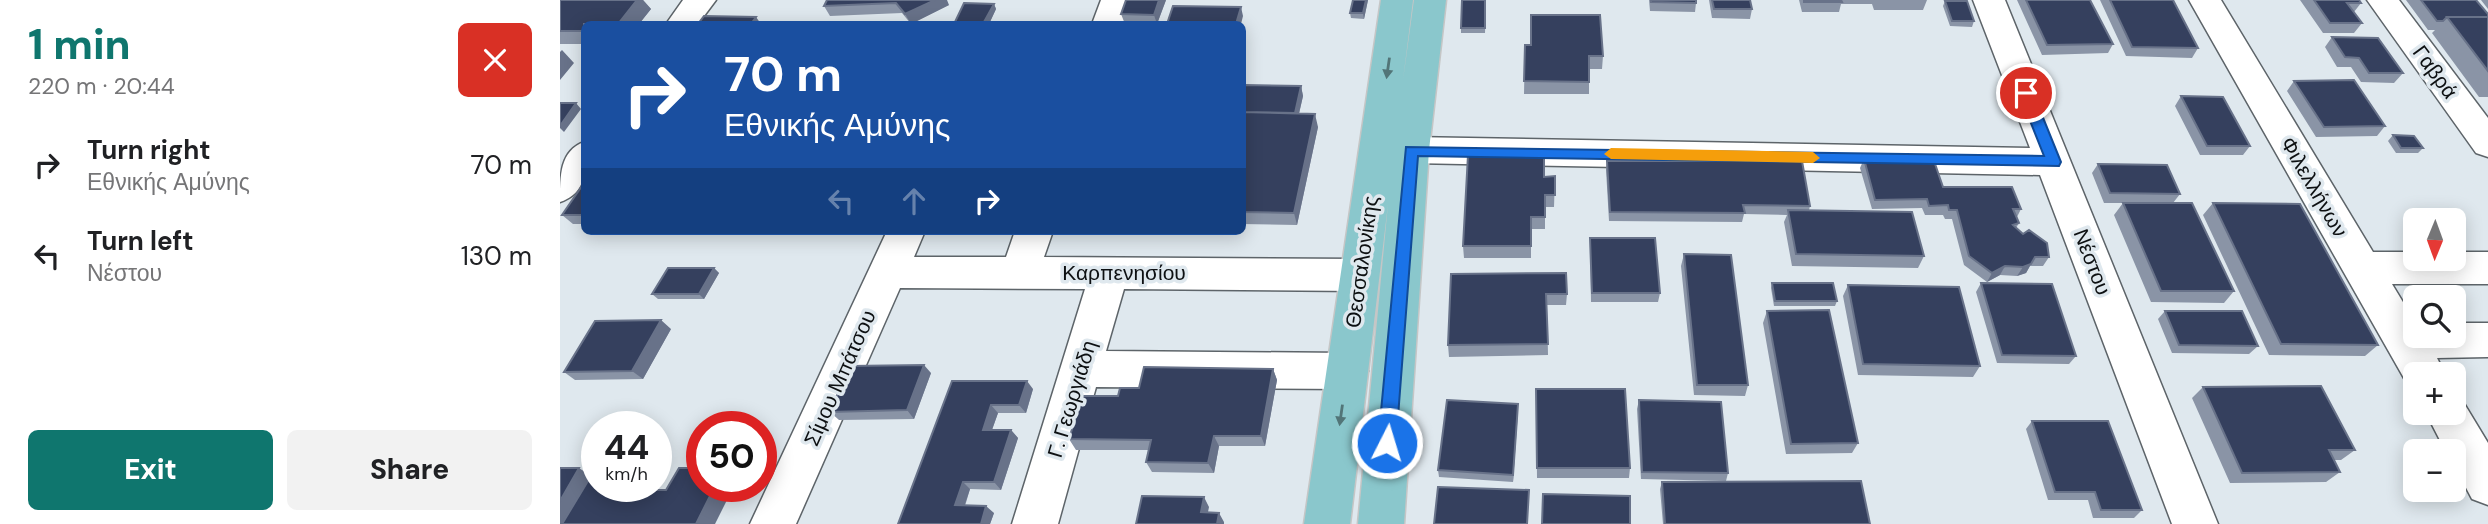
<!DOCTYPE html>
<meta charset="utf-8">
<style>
body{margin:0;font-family:"DM Sans",sans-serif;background:#f2f2f2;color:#202124;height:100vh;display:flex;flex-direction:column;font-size:26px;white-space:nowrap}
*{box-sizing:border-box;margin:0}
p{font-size:23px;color:#757577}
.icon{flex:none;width:38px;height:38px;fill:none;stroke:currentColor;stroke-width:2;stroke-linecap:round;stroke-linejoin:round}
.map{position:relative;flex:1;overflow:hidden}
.sheet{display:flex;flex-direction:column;background:#fff;width:560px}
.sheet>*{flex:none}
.top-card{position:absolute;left:21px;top:21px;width:665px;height:214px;border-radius:10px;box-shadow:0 4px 18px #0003;background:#1a4fa0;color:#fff;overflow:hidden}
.needle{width:46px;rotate:181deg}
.fabs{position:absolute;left:1843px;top:208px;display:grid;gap:14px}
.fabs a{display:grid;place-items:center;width:63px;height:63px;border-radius:10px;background:#fff;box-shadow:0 4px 18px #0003;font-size:35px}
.speed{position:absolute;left:21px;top:411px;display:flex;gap:14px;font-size:35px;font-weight:700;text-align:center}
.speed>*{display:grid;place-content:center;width:91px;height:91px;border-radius:50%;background:#fff;box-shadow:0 4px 18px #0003;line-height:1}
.speed small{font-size:18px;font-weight:400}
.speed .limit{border:10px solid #d22;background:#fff;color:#111}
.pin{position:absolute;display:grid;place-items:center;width:60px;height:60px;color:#fff;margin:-30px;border:4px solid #fff;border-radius:50%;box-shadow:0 2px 7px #0007}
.me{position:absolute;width:77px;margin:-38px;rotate:5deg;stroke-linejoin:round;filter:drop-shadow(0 0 5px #0008)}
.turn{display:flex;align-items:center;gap:24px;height:147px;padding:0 28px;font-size:32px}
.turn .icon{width:91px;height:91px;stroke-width:2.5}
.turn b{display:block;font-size:49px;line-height:60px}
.lanes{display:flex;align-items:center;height:66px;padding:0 28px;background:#0003;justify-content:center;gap:35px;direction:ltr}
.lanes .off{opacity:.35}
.round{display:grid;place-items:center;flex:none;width:74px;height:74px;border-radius:10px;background:#f2f2f2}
.overview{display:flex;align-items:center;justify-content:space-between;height:119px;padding:0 28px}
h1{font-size:42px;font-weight:800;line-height:52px;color:#0f766e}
.action{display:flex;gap:14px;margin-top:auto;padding:14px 28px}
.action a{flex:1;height:80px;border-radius:10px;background:#0f766e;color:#fff;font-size:28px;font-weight:800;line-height:80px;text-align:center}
.action a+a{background:#f2f2f2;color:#202124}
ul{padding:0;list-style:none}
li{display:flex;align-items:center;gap:21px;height:91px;padding:0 28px}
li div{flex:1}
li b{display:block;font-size:26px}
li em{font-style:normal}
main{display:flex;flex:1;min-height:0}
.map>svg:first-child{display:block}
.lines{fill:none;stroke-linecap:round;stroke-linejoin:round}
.minor-casing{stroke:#5d6469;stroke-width:3}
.major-casing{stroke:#c5c6c6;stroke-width:3}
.minor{fill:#fff;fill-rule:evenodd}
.major{fill:#8ac7cc;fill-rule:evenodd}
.wall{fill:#8a94a6}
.shaded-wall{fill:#687289}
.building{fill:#35405e;stroke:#687289;stroke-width:2}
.oneway{fill:#527578}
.route{fill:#1a73e8;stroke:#114b97;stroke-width:2}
.slow{fill:#f59e0b}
.labels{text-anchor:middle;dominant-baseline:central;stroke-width:7;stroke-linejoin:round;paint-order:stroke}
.street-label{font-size:21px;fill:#0d1012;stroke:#dfe8ee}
</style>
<main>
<section class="sheet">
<div class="overview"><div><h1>1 min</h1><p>220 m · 20:44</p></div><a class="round" style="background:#d93025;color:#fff"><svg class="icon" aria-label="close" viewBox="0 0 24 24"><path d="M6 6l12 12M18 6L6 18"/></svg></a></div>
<ul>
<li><svg class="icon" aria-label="right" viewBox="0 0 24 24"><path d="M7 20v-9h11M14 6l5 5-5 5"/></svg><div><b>Turn right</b><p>Εθνικής Αμύνης</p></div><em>70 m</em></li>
<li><svg class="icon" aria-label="left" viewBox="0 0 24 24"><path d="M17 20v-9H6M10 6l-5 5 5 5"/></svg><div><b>Turn left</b><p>Νέστου</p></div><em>130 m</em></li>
</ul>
<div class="action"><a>Exit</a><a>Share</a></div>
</section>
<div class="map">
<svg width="1928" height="524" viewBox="0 0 1928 524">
<rect width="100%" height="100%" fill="#dfe8ee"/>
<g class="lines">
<g class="minor-casing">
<path id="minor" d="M123,0H156L138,24H106Z
M541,0H573L564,24H532Z
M1413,0H1445L1658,524H1612L1480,175L851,163L838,159L833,150L838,141L851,137L1470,148Z
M1629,0H1661L1813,252H1855V259H1894V252H1928V284H1832L1855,322V336H1894V323H1928V357L1877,358L1885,374H1855V389L1849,387Z
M1807,0H1839L1928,118V157L1916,153Z
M24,142C26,167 28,193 0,202C0,175 0,151 24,142Z
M327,231H365L354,257H446L455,231H493L484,257L800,259L814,264L819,275L814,286L800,291L564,289L546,351L787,353L802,358L808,371L802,384L787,389L536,387L498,524H452L525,289L340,288L236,524H190Z
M1894,397L1902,400L1928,443V505L1912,499L1894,465V452H1886L1866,413H1894Z"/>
</g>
<g class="major-casing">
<path id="major" d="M821,0H853L843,80L854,0H886L869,150L844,524H798L828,204L790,524H744Z"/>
</g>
<use href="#minor" class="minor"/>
<use href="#major" class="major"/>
</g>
<path class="wall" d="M0,0H83L91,9L79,24H24V44H0Z
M267,0L389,5L351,24L342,13L270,16L264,6Z
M606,0L597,24H565L561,14Z
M793,0H808L804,19L791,18L790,13Z
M926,0L925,33H901V28Z
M1089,0H1136V3L1135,12L1090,11Z
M1149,0H1190L1192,9L1190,19L1152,18Z
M1239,0H1367L1363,10H1314L1312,4H1281L1279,12H1242Z
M1457,0H1530L1553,44L1548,53L1482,55Z
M1540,0H1613L1638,48L1632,58L1566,56Z
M1740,0H1799L1801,3L1794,12L1802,23L1794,33H1763Z
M1846,0H1916L1928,14V97H1919L1872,33L1875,30H1868Z
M1921,0H1928V9Z
M1385,1L1414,21L1412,27L1390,26L1383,6Z
M434,4L436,9L429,24H396L395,22Z
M1772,37L1843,73L1834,83L1801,82L1791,67H1777L1765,47Z
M965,45L1043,56L1042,69H1029V94H964Z
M1734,81L1825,126L1817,136L1756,137L1727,91Z
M741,86L743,96L739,114L758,127L737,225L682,224V91Z
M1621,96L1690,146L1683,155H1640L1615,106Z
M1833,135L1863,148L1858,153H1836L1828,141Z
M1304,159L1383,187L1461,209L1457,217L1459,223L1456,228L1489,257L1483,266H1470L1466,273L1457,276L1440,275L1427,282L1404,265L1392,219H1385L1383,215H1365L1362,208L1312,209L1300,168Z
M1047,161L1250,206L1249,210L1364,256L1358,268L1232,266L1224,222L1227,215L1184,214L1182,222L1049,221L1046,170Z
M1538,164L1620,194L1613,203L1674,291L1664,303L1591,302L1554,215L1563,203H1595H1544L1532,173Z
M995,176L994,207H985V229H971V258H904L903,246L984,177Z
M24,183V224H13L2,215Z
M1653,203L1818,345L1805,356L1709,355L1643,215Z
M1030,238L1100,293L1098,302H1031Z
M1124,254L1188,385L1185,396L1134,395L1121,266Z
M154,268L159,273L144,299H98L92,294Z
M891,274L1007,294L1006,305H987L988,355L889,357L888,345Z
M1212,283L1277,301L1275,306H1214L1211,288Z
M1421,283L1516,356L1509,364L1437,363L1416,292Z
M1288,285L1420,366L1413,377L1298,375L1283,296Z
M1207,311L1298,443L1292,453L1226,454L1203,323Z
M1605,311L1698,346L1689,354L1612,353L1598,319Z
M111,329L83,379L15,380L4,372Z
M713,369L717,380L705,446H659L654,473L592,472L586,462L589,450H516L509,439L558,396L579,388Z
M371,373L354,419L279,420L270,412Z
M392,381L473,389L466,413H438L432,430H451L458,438L441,490L410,489L405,506L434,513L430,524H338Z
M1643,387L1795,450L1781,460H1774L1780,472L1766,482L1670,483L1632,398Z
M976,389L1070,468L1069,478H977Z
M1079,400L1168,473L1166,481L1081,479L1077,409Z
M958,404L953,482L879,477L878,470Z
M1472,421L1582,510L1574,518H1533L1528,500H1488L1466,429Z
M1102,482L1310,524H1103L1100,489Z"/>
<path class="shaded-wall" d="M77,0H83L91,9L79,24H58Z
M375,0H387L389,5L351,24L345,14Z
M599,0H606L597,24L594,15Z
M806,0H808L804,19L803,13Z
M434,4L436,9L429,24H425L424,22Z
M681,7L683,16L681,24H676Z
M196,17L201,24H191Z
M2,50L14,63L0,80V52Z
M741,86L743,96L736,126L734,116Z
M16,103L21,109L4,132L0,128V126Z
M755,114L758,127L737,225L734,213Z
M1471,264L1466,273L1457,276L1463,267Z
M1445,266L1440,275L1427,282L1432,273Z
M154,268L159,273L144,299L139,294Z
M101,320L111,329L83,379L72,371Z
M364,365L371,373L354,419L347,410Z
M713,369L717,380L705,446L701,436Z
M467,381L473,389L466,413L459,405Z
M958,404V412L953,482V475Z
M431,405L438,413L429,438L423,430Z
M451,430L458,438L441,490L434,482Z
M654,436L659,446L654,473L648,463Z
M19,468L31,476L4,524H0V501Z
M403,482L410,489L402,513L395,505Z
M67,486H88L80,500L65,490Z
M155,486H174L155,524H136Z
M644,497L649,507L646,522L641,512Z
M426,506L434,513L430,524H421Z
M659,513L664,522V524H657Z"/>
<path class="building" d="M0,0H77L58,24H24V31H0Z
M267,0H375L345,14L336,3L264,6Z
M566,0H599L594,15L561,14Z
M793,0H806L803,13H790Z
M902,0H925V28H901Z
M1091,0H1136V3L1091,2Z
M1152,0H1190L1192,9H1154Z
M1244,0H1281L1282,2H1244Z
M1466,0H1530L1553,44L1487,45Z
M1550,0H1613L1638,48L1572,47Z
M1754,0H1799L1801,3H1787L1802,23H1770Z
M1861,0H1916L1928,14V17H1887L1883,21H1877Z
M1385,1H1407L1414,21H1392Z
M404,3L434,4L424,22H395Z
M613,6L681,7L676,24H607Z
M971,15H1040L1043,56H1029V82L964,81L965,45H971Z
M144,16L196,17L191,24H138Z
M1887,17H1928V71Z
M1772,37L1818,38L1843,73H1809L1799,58L1785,57Z
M1794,80L1825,126L1764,127L1734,81Z
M684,85L741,86L735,113L682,112V91Z
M1621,96L1663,97L1690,146H1647Z
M0,103H16L0,126Z
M682,112L755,114L734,213L682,212Z
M1833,135L1854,136L1863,148H1841Z
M908,155H984V177L995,176V195H985V217H971V246H903Z
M1373,158L1383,187H1452L1461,209H1453L1459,223L1453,225L1463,234L1469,230L1487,243L1489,257H1475L1471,264L1463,267L1445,266L1432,273L1409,256L1397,210H1389L1388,205L1369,206L1367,199L1315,200L1304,159Z
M1047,161H1242L1250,206L1183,205L1185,213L1050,212Z
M1538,164L1607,165L1620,194L1550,193Z
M24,183V215H2Z
M1563,203H1632L1674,291H1601Z
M1653,203L1740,204L1818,345L1721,344Z
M1228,210L1352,212L1364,256L1236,254Z
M1030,238H1095L1100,293H1032Z
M1124,254L1171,255L1188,385H1137Z
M108,268H154L139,294H92Z
M1006,273L1007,294H986L988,344L888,345L891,274Z
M1212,283H1273L1277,301H1215Z
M1421,283L1492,284L1516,356L1442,355Z
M1288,285L1399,287L1420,366L1303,364Z
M1269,310L1298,443L1231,444L1207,311Z
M1605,311H1682L1698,346L1619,345Z
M101,320L72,371L4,372L35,321Z
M364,365L347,410L270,412L289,366Z
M584,367L713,369L701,436H654L648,463L586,462L591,440L509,439L522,396H558L560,388H579Z
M392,381H467L459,405H431L423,430H451L434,482H403L395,505L426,506L421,524H338Z
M1761,386L1795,450H1769L1780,472L1682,473L1643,387Z
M976,389H1065L1070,468H977Z
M887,400L958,404L953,475L878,470Z
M1079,400L1161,402L1168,473L1082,472Z
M1472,421H1548L1582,510H1541L1535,492H1495Z
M37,466V486H67L65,490H106L119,468H142V486H155L136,524H2Z
M0,468H19L0,501Z
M1301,481L1310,524H1105L1102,482Z
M878,487L969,490L967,524H874Z
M983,494L1070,496V524H982Z
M582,496L644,497L641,512L659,513L657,524H576Z"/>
<defs><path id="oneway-solid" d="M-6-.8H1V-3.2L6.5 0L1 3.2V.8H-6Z" transform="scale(1.75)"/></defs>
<g class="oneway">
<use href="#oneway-solid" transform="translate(828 68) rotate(98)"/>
<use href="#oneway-solid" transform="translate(781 415) rotate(98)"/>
</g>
<path class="route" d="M1466,88L1473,93L1501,162L1499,166L858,156L836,443L834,448L827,451L821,448L818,443L846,147L1484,156L1459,93Z"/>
<path class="slow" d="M1051,148L1253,152L1260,158L1253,163L1051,159L1044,154Z"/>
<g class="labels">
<g class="street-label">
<text transform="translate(1875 72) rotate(54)">Γαβρά</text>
<text transform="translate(1754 187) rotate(60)">Φιλελλήνων</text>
<text transform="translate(802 262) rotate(-82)">Θεσσαλονίκης</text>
<text transform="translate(1532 262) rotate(69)">Νέστου</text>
<text x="564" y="273">Καρπενησίου</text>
<text transform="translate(280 378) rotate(-66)">Σίμου Μπάτσου</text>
<text transform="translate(512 399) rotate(-73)">Γ. Γεωργιάδη</text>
</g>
</g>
</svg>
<div class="fabs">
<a><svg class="needle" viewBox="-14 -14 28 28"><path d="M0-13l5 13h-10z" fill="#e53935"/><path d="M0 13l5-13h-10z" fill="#757577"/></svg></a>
<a><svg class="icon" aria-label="search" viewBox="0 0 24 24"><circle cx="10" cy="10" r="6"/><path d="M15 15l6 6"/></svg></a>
<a>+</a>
<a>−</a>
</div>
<div class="speed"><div>44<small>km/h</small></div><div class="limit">50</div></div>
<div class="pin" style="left:1466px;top:93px;background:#d93025"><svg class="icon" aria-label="arrive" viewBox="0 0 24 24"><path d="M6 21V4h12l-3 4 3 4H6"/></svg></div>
<svg class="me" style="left:827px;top:443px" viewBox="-20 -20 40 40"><circle r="17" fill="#1a73e8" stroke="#fff" stroke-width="3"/><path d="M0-11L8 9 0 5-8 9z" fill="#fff"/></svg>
<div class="top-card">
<div class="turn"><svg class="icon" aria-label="right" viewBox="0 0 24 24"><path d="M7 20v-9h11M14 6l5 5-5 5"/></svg><div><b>70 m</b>Εθνικής Αμύνης</div></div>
<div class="lanes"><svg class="icon off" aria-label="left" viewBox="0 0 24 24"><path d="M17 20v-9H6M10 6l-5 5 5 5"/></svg><svg class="icon off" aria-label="ahead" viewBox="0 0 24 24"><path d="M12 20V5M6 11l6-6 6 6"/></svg><svg class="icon" aria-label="right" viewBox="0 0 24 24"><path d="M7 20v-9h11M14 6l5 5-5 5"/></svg></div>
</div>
</div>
</main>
